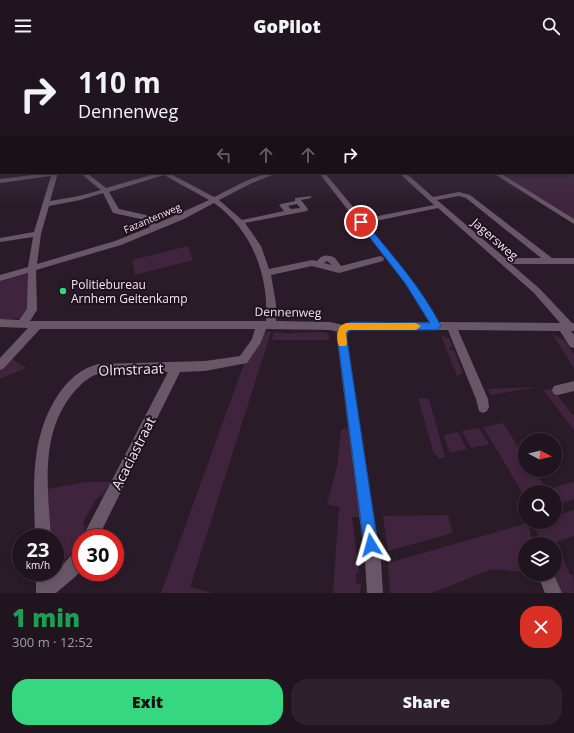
<!DOCTYPE html>
<meta charset="utf-8">
<style>
body{margin:0;font-family:"Open Sans",sans-serif;background:#2d212c;color:#f1f3f6;height:100vh;display:flex;flex-direction:column;font-size:15px;white-space:nowrap}
*{box-sizing:border-box;margin:0}
p{font-size:13px;color:#a29ea4}
.icon{flex:none;width:22px;height:22px;fill:none;stroke:currentColor;stroke-width:2;stroke-linecap:round;stroke-linejoin:round}
.map{position:relative;height:541px;overflow:hidden}
.drawer{display:flex;flex-direction:column;background:#20141f;flex:1}
.drawer>*{flex:none}
.banner{position:absolute;left:0px;top:0px;width:574px;height:122px;box-shadow:0 2px 6px #0003,0 0 0 1px #3d333d;background:#20141f;color:#f1f3f6;overflow:hidden}
.needle{width:26px;rotate:97deg}
.buttons{position:absolute;left:518px;top:381px;display:grid;gap:8px}
.buttons a{display:grid;place-items:center;width:44px;height:44px;border-radius:50%;background:#20141f;box-shadow:0 2px 6px #0003,0 0 0 1px #3d333d;font-size:20px}
.speed{position:absolute;left:12px;top:477px;display:flex;gap:8px;font-size:20px;font-weight:700;text-align:center}
.speed>*{display:grid;place-content:center;width:52px;height:52px;border-radius:50%;background:#20141f;box-shadow:0 2px 6px #0003,0 0 0 1px #3d333d;line-height:1}
.speed small{font-size:10px;font-weight:400}
.speed .limit{border:6px solid #d22;background:#fff;color:#111}
.pin{position:absolute;display:grid;place-items:center;width:34px;height:34px;color:#fff;margin:-17px;border:2px solid #fff;border-radius:50%;box-shadow:0 1px 4px #0007}
.me{position:absolute;width:44px;margin:-22px;rotate:352deg;stroke-linejoin:round;filter:drop-shadow(0 0 3px #0008)}
.turn{display:flex;align-items:center;gap:14px;height:84px;padding:0 12px;font-size:18px}
.turn .icon{width:52px;height:52px;stroke-width:2.5}
.turn b{display:block;font-size:28px;line-height:34px}
.lanes{display:flex;align-items:center;height:38px;padding:0 12px;background:#0003;justify-content:center;gap:20px;direction:ltr}
.lanes .off{opacity:.35}
.round{display:grid;place-items:center;flex:none;width:42px;height:42px;border-radius:16px;background:#2d212c}
.head{display:flex;align-items:center;justify-content:space-between;height:68px;padding:0 12px}
h1{font-size:24px;font-weight:800;line-height:30px;color:#1e9e55}
.primary-button{display:flex;gap:8px;margin-top:auto;padding:8px 12px}
.primary-button a{flex:1;height:46px;border-radius:16px;background:#35d881;color:#111;font-size:16px;font-weight:800;line-height:46px;text-align:center}
.primary-button a+a{background:#2d212c;color:#f1f3f6}
header{display:flex;justify-content:space-between;align-items:center;height:52px;padding:0 12px;background:#20141f;font-size:18px;font-weight:800}
.map>svg:first-child{display:block}
.green{fill:#40243d}
.lines{fill:none;stroke-linecap:round;stroke-linejoin:round}
.minor{fill:#695767;fill-rule:evenodd}
.route{fill:#1a73e8;stroke:#114b97}
.slow{fill:#f59e0b}
.poi-dot{fill:#35d881;stroke:#20121f;stroke-width:1.5}
.labels{text-anchor:middle;dominant-baseline:central;stroke-width:4;stroke-linejoin:round;paint-order:stroke}
.far-street-label{font-size:10px;fill:#f2e7f0;stroke:#20121f}
.street-label{font-size:12px;fill:#f2e7f0;stroke:#20121f}
.poi-label{font-size:12px;fill:#f2e7f0;stroke:#20121f;text-anchor:start}
.near-street-label{font-size:14px;fill:#f2e7f0;stroke:#20121f}
</style>
<header><svg class="icon" aria-label="menu" viewBox="0 0 24 24"><path d="M4 6h16M4 12h16M4 18h16"/></svg>GoPilot<svg class="icon" aria-label="search" viewBox="0 0 24 24"><circle cx="10" cy="10" r="6"/><path d="M15 15l6 6"/></svg></header>
<div class="map">
<svg width="574" height="541" viewBox="0 0 574 541">
<rect width="100%" height="100%" fill="#2a1b29"/>
<path class="green" d="M573,81L574,82V168L499,121H573Z
M188,194L193,208L135,223L132,208Z
M26,222L30,225C30,237 34,267 15,266L13,267H0V229Z
M263,280H271L190,535L213,541H161L244,312C255,305 258,292 263,280Z
M274,280L290,282L291,281L325,280L329,283V288H272Z
M552,282L564,288L574,302V316Z
M441,283L450,287L453,295H449L450,298H454L462,319V321L457,324Z
M11,306L26,316L0,327V317Z
M538,335L491,343L488,337Z
M552,337L574,364V378L543,338Z
M418,346L429,347L445,405L438,407L437,403L434,402Z
M503,371L525,405V418H534L548,440H525V445L483,375Z
M346,376L348,378L359,465H352L359,521H356V531L361,532L360,541H333L339,455L327,452L337,415L341,378Z
M479,376L489,392L471,396L462,379Z
M458,380L467,397L450,401L444,383Z
M85,430H110L103,443L96,447L83,471L85,478L74,499L65,507L61,508L55,505V486H49L48,437Z
M574,430V447L562,451L552,436Z
M574,458V484L556,490L570,523H573L574,541H560L552,529L550,522H555V492H541L534,470H555V464Z
M448,463L453,481L388,499L383,464Z
M528,471L533,492H525V520L492,517L432,541H390L388,511Z"/>
<g class="lines">
<path class="minor" d="M0,84H1V88H0Z
M0,102H1V106H0Z
M48,121H58L50,149L79,144L101,138L80,121H87L106,136L158,121H169L214,145C233,136 255,121 277,121L252,131L219,148L242,168L284,159L279,153L281,152L295,149V146L311,144V146L301,148L308,157L307,159L245,171L261,194L269,217L312,208L317,209C322,203 327,202 335,206L341,214L380,204L383,205L384,207L383,209L339,221L312,214L271,223L276,252V269L330,270L343,273L351,270H429L405,231L319,121H325L363,167L434,153L399,121H406L433,145L459,140L470,143L552,206H574V212H511L540,237L572,271H574V279H571L574,283V296L570,295L560,279L458,278L488,347L489,355L487,359L483,361L479,359L476,347L448,278H351L348,279L347,287L381,509L383,541H367L365,509L337,287L338,280L330,278L266,277L260,292L247,311L205,319L180,320L98,486H82L168,320L98,322C88,325 80,333 74,340C39,381 48,437 51,486H35C34,436 29,387 58,343C68,328 80,317 98,312L205,309L240,304L252,287L255,277H40L4,316L0,318V306L28,276L0,275V267L19,268L27,257L28,221L0,229V223L28,215L33,185L0,190V186L34,180L51,124L0,131V127ZM164,123L209,148L156,172L146,163L119,157L109,140ZM103,141L113,161L141,167L150,175L115,189L37,212L41,182L49,154L80,148ZM459,144L466,146L541,206H505L437,148ZM214,151C252,178 269,223 266,269H30L37,258L36,218L121,193L184,167ZM297,152L300,156L291,157L288,154ZM438,156L534,241L560,271L439,270L411,227L366,171ZM327,209L332,213L324,211Z
M493,121H500L574,167V172Z
M574,329V339L558,343L554,342L552,338L554,334Z
M81,495V518L75,525L56,541H36V520H52V524C62,516 73,498 81,495Z
M545,522L554,523L562,541H545L540,529L542,523Z"/>
</g>
<linearGradient id="sky" x2="0" y2="1"><stop stop-color="#170f17"/><stop offset="0.5" stop-color="#443f54"/><stop offset="1" stop-color="#443f54" stop-opacity="0"/></linearGradient>
<rect width="574" height="153" fill="url(#sky)"/>
<path class="route" d="M361,168L364,169C391,202 421,235 441,274L436,278H351L346,281L378,493L376,498L371,500L366,498L364,493L337,281L340,274L351,270L430,271L405,231L358,170Z"/>
<path class="slow" d="M346,271H416L421,274L416,278H348L346,281L347,291L346,294H339C336,287 337,280 340,274Z"/>
<circle class="poi-dot" cx="63" cy="239" r="4"/>
<g class="labels">
<g class="far-street-label">
<text transform="translate(152 166) rotate(-23)">Fazantenweg</text>
</g>
<g class="street-label">
<text transform="translate(495 187) rotate(41)">Jagersweg</text>
<text transform="translate(288 260) rotate(1)">Dennenweg</text>
</g>
<g class="poi-label">
<text x="71" y="232">Politiebureau<tspan x="71" dy="14">Arnhem Geitenkamp</tspan></text>
</g>
<g class="near-street-label">
<text transform="translate(131 317) rotate(-2)">Olmstraat</text>
<text transform="translate(133 401) rotate(-63)">Acaciastraat</text>
</g>
</g>
</svg>
<div class="buttons">
<a><svg class="needle" viewBox="-14 -14 28 28"><path d="M0-13l5 13h-10z" fill="#e53935"/><path d="M0 13l5-13h-10z" fill="#a29ea4"/></svg></a>
<a><svg class="icon" aria-label="search" viewBox="0 0 24 24"><circle cx="10" cy="10" r="6"/><path d="M15 15l6 6"/></svg></a>
<a><svg class="icon" aria-label="layers" viewBox="0 0 24 24"><path d="M12 4l9 5-9 5-9-5zM3 14l9 5 9-5"/></svg></a>
</div>
<div class="speed"><div>23<small>km/h</small></div><div class="limit">30</div></div>
<div class="pin" style="left:361px;top:170px;background:#d93025"><svg class="icon" aria-label="arrive" viewBox="0 0 24 24"><path d="M6 21V4h12l-3 4 3 4H6"/></svg></div>
<svg class="me" style="left:371px;top:493px" viewBox="-20 -20 40 40"><path d="M0-17L14 15 0 8-14 15z" fill="#1a73e8" stroke="#fff" stroke-width="4"/></svg>
<div class="banner">
<div class="turn"><svg class="icon" aria-label="right" viewBox="0 0 24 24"><path d="M7 20v-9h11M14 6l5 5-5 5"/></svg><div><b>110 m</b>Dennenweg</div></div>
<div class="lanes"><svg class="icon off" aria-label="left" viewBox="0 0 24 24"><path d="M17 20v-9H6M10 6l-5 5 5 5"/></svg><svg class="icon off" aria-label="ahead" viewBox="0 0 24 24"><path d="M12 20V5M6 11l6-6 6 6"/></svg><svg class="icon off" aria-label="ahead" viewBox="0 0 24 24"><path d="M12 20V5M6 11l6-6 6 6"/></svg><svg class="icon" aria-label="right" viewBox="0 0 24 24"><path d="M7 20v-9h11M14 6l5 5-5 5"/></svg></div>
</div>
</div>
<section class="drawer">
<div class="head"><div><h1>1 min</h1><p>300 m · 12:52</p></div><a class="round" style="background:#d93025;color:#fff"><svg class="icon" aria-label="close" viewBox="0 0 24 24"><path d="M6 6l12 12M18 6L6 18"/></svg></a></div>
<div class="primary-button"><a>Exit</a><a>Share</a></div>
</section>
